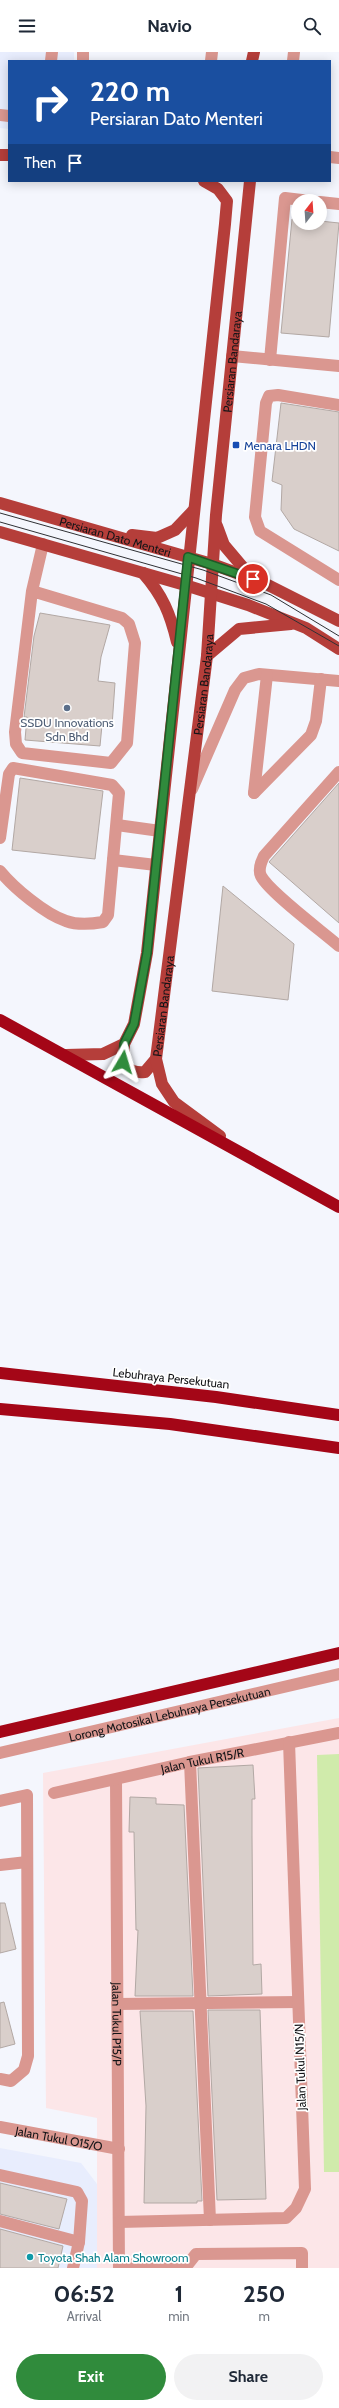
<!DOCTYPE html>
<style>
body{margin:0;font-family:Cabin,sans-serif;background:#f2f2f3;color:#1f2937;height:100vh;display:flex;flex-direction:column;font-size:15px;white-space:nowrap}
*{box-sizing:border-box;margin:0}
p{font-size:13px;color:#747a83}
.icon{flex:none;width:22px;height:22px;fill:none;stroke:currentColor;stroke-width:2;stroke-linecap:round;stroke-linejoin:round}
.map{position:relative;height:2216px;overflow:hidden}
.drawer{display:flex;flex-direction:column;background:#fff;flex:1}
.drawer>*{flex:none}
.guide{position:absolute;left:8px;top:8px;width:323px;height:122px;border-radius:0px;box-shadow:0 2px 10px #0003;background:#1a4fa0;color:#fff;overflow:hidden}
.needle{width:26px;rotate:17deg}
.buttons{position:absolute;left:291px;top:142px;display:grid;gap:8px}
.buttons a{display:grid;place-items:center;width:36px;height:36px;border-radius:50%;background:#fff;box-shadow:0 2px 10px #0003;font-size:20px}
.pin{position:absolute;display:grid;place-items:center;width:34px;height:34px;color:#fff;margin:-17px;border:2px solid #fff;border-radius:50%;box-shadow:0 1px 4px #0007}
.me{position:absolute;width:44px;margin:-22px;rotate:7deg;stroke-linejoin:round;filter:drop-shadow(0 0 3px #0008)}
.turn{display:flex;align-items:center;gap:14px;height:84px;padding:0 16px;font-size:18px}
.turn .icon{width:52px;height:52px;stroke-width:2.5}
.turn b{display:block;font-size:28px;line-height:34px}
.then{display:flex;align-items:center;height:38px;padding:0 16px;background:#0003;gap:8px;font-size:15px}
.eta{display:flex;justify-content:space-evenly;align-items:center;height:68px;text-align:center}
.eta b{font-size:24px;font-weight:700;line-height:28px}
.button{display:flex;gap:8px;margin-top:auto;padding:8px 16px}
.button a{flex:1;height:46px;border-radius:24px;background:#308b3c;color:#fff;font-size:16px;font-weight:700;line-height:46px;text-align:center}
.button a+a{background:#f2f2f3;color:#1f2937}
header{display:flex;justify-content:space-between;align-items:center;height:52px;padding:0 16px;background:#fff;font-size:18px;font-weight:700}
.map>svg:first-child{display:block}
.commercial{fill:#fce6e8}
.built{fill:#e8edfd}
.green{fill:#d0ebab}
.building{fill:#d9cfcb;stroke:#b2a8a4}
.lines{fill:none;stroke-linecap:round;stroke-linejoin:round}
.minor{stroke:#da9790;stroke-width:12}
.major{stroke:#b53e3a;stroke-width:12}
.highway{stroke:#a40617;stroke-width:12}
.tram{stroke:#2f3034;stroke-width:1}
.route-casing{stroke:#1f5a27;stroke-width:10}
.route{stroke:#308b3c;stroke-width:7}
.transit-dot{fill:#1a4fb4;stroke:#fff;stroke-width:1.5}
.service-dot{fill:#5c6f8a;stroke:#fff;stroke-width:1.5}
.culture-dot{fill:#0f9aa8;stroke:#fff;stroke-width:1.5}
.labels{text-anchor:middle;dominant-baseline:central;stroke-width:3.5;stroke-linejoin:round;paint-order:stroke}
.street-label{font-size:12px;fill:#131417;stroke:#fff}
.transit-label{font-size:12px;fill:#164399;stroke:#fff;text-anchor:start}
.service-label{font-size:12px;fill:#4e5e75;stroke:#fff}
.culture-label{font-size:12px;fill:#0d838f;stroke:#fff;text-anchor:start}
</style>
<header><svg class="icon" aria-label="menu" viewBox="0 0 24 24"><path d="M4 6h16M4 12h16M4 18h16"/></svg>Navio<svg class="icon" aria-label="search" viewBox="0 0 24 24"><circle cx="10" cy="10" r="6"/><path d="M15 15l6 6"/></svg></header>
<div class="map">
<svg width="339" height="2216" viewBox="0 0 339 2216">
<rect width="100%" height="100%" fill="#f4f6fd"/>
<path class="commercial" d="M339,1666V2216H97V2066L46,2056L43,1721Z"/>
<path class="built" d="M0,0H74V9H9V77L0,76Z
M0,2096L81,2111L97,2132V2216H0Z"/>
<path class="green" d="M339,1702V2120H324L317,1703Z"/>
<path class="building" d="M292,167H298V171L320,169L339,171L329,285L281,281Z
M281,351L339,360V499L294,477L281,458L282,433L272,429Z
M40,561L110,573L101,605L98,629L115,631L112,674L102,673L100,694L25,688L27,665H24L34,584Z
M20,726L103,739L95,807L12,798Z
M339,731V871L269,810Z
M223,834L294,892L288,948L212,939Z
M253,1713L255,1747H252V1784L253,1913L261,1912L262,1942L208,1944L198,1716Z
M130,1745L156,1746V1752L184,1753L193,1944H135L138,1878H136L134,1780H129Z
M0,1851H5L16,1897L0,1901Z
M4,1950L15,1992L0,1996V1951Z
M208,1958H260L266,2147L217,2148Z
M140,1959H193L202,2149H197V2151H144L146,2054Z
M0,2131L67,2147L59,2177L0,2162Z
M0,2177L63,2194L58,2216H0Z"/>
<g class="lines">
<g class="minor">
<path d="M51,9L52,0"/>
<path d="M83,9V0"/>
<path d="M211,9L212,0"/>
<path d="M293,9L294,0"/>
<path d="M0,63L9,64"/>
<path d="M330,105L339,106"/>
<path d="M320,150L339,152"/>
<path d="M232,304L339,314"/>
<path d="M270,308L285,146L310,149"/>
<path d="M339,353L278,343L269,344L266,351L255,465L260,479L339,528"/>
<path d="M32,539L122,566L129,572L135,591L127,691L111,711L22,701L16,692L15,680L32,539L43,492"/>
<path d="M339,720L264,804C261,810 258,818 261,824C269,840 323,880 339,894"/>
<path d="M192,737L235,638L244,626L259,622L339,629"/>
<path d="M254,741L311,683L316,669L321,627"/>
<path d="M254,741L267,623"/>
<path d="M117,773L160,779"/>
<path d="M0,786L9,722L13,716L112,733L119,741L108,863L103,870C92,872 77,873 66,869C45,862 14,836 0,819"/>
<path d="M113,808L156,813"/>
<path id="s1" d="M0,1701L339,1622"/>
<path d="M190,1710L210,2168"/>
<path id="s2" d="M116,1728L119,2216"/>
<path id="s3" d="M54,1741L190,1710L339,1681"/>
<path d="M0,1749L27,1743L28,2004L24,2018L11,2029L0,2027"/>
<path d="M0,1813L27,1810"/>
<path d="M117,1952L298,1950"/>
<path id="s4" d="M0,2075L119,2097"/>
<path d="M0,2123L77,2140L82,2149L79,2190L0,2169"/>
<path d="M119,2170L286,2166L296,2156L305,2137L289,1690"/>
<path d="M119,2212L185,2216"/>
<path d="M73,2216L79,2190"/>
<path d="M185,2216L196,2202L302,2201V2216"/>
</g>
<g class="major">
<path d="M252,9L254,0"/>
<path d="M0,103H9"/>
<path id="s5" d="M0,451L212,512L264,531L339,569"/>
<path d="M217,474L224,493L252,526"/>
<path d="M0,480L185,533L248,553L306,576L339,597"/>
<path d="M132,483L157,486L175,478L193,459"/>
<path d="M143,521C163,544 170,561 177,590"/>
<path d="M207,604L239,577L291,572"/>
<path d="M124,992C123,1009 124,1022 145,1020L156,1007"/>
<path d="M66,1003L103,1002L124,992L134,972L147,901L225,172L227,149L218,137L204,129"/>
<path id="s6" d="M220,1084L174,1050L162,1032L156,1007L207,604L216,463L250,129"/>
</g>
<path class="highway" d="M0,968L339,1155
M0,1321L216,1345L339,1363
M0,1357L170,1372L339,1396
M0,1680L339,1601"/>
<path class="tram" d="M0,461L203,518L271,543L339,584
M0,470L196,526L266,552L339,594"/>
</g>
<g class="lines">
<g class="route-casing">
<path id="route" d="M123,1010L124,992L134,972L147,901L188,505L253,527"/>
</g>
<use href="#route" class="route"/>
</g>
<rect class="transit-dot" x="232" y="389" width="8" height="8" rx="2"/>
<circle class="service-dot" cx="67" cy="656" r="4"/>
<circle class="culture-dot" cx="30" cy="2205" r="4"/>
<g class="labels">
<g class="street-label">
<text stroke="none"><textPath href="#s6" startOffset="806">Persiaran Bandaraya</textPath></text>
<text stroke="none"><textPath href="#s5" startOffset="120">Persiaran Dato Menteri</textPath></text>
<text stroke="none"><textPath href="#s6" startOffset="482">Persiaran Bandaraya</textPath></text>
<text stroke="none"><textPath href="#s6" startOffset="158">Persiaran Bandaraya</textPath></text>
<text transform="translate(171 1326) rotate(6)">Lebuhraya Persekutuan</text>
<text stroke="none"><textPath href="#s1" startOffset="174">Lorong Motosikal Lebuhraya Persekutuan</textPath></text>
<text stroke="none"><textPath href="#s3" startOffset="152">Jalan Tukul R15/R</textPath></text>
<text stroke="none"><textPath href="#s2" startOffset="244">Jalan Tukul P15/P</textPath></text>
<text transform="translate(300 2015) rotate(-92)">Jalan Tukul N15/N</text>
<text stroke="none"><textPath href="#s4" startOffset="60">Jalan Tukul O15/O</textPath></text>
</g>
<g class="transit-label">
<text x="244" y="393">Menara LHDN</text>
</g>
<g class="service-label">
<text x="67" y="670">SSDU Innovations<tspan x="67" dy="14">Sdn Bhd</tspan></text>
</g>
<g class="culture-label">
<text x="38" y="2205">Toyota Shah Alam Showroom</text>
</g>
</g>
</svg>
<div class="buttons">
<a><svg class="needle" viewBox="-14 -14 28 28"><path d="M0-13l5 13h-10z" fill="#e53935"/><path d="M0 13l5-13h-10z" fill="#747a83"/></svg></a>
</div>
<div class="pin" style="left:253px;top:527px;background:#d93025"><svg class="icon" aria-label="arrive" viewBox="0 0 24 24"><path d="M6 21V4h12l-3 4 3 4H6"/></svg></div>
<svg class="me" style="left:123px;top:1010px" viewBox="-20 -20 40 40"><path d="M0-17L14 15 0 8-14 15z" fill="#308b3c" stroke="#fff" stroke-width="4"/></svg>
<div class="guide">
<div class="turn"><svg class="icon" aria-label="right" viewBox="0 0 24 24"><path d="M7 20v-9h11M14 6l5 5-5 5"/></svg><div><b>220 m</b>Persiaran Dato Menteri</div></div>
<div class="then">Then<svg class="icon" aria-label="arrive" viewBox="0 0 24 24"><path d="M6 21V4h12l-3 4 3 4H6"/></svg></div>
</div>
</div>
<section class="drawer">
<div class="eta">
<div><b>06:52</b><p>Arrival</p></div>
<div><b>1</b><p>min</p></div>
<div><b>250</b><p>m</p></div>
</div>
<div class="button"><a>Exit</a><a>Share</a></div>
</section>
